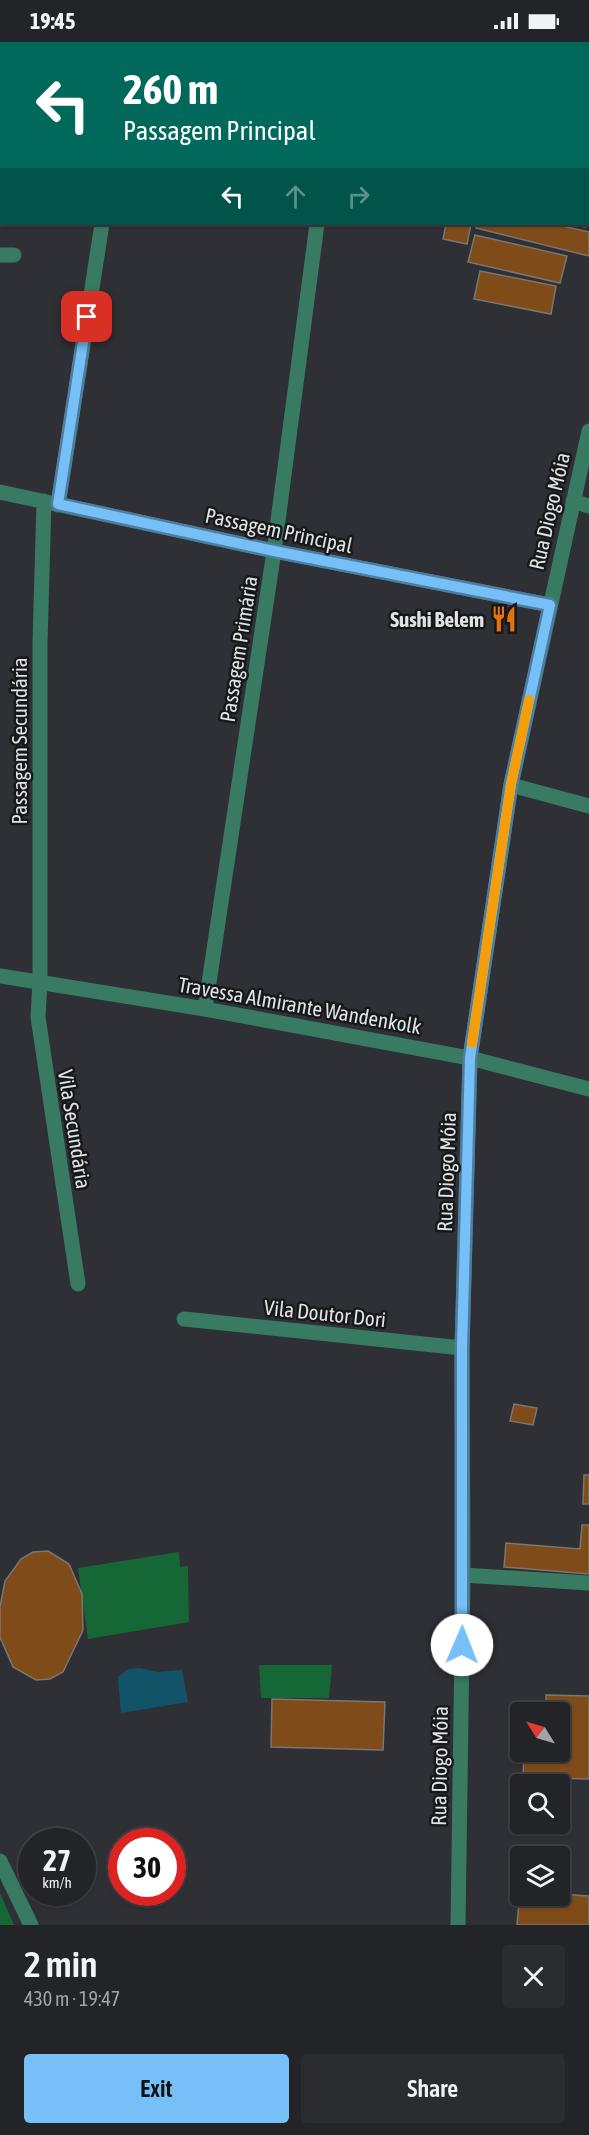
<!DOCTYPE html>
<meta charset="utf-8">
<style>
body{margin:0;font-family:"Asap Condensed",sans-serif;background:#2a2c30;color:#f1f3f6;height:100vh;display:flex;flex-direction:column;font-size:22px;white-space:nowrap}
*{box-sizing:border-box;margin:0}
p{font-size:20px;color:#a2a4a8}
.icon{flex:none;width:33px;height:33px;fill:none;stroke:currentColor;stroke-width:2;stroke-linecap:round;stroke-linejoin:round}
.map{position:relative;height:1883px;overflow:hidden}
.sheet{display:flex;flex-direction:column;background:#222428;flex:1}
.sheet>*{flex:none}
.guide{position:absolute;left:0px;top:0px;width:590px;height:183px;box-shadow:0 2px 4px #0004,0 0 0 2px #3f4145;background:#00695c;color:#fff;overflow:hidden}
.needle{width:39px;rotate:307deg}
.fabs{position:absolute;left:510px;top:1660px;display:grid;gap:12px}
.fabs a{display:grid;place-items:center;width:60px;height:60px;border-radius:6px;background:#222428;box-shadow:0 2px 4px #0004,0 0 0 2px #3f4145;font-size:30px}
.speed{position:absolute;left:18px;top:1786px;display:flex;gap:12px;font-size:30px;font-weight:700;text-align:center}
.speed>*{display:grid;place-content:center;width:78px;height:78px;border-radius:50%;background:#222428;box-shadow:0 2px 4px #0004,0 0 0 2px #3f4145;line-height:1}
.speed small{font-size:15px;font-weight:400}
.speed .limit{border:9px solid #d22;background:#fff;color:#111}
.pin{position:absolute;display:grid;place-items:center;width:51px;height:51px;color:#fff;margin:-26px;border-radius:12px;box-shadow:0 3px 9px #0006}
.me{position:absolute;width:66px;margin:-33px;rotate:1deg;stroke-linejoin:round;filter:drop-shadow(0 0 4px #0008)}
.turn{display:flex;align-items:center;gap:21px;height:126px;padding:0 24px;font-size:27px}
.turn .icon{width:78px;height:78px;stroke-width:2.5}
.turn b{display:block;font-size:42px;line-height:51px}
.lanes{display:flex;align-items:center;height:57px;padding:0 24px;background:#0003;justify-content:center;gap:30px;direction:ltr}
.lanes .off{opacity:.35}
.round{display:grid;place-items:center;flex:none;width:63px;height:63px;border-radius:6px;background:#2a2c30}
.overview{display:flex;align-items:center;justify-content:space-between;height:102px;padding:0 24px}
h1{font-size:36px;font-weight:600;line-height:45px}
.cta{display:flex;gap:12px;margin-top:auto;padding:12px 24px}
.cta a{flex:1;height:69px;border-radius:6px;background:#76c0f7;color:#111;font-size:24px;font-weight:600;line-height:69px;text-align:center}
.cta a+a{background:#2a2c30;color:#f1f3f6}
.status{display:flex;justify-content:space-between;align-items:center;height:42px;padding:0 30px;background:#222428;direction:ltr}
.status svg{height:16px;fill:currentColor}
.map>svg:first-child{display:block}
.green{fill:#156835}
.water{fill:#125367}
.building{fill:#7e4b19;stroke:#7b7673;stroke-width:1.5}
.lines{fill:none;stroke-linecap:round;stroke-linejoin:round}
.minor{stroke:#387b62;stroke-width:15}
.route-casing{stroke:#4d7da1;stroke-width:15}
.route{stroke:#76c0f7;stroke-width:10}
.slow{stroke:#f59e0b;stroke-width:10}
.labels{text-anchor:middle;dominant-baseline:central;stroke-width:5;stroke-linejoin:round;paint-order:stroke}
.street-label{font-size:21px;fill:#e0e2e5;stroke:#17181a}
.poi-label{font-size:21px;font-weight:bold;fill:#e0e2e5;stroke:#17181a;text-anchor:end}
</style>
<div class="status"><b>19:45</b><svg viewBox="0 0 49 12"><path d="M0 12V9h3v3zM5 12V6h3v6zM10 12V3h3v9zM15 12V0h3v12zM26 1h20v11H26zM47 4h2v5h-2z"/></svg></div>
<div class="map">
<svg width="589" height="1883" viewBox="0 0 589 1883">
<rect width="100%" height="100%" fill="#2e3035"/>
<path class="green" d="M285,0H431L290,2Z
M179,1510L180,1525L188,1524L189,1580L88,1597L78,1526Z
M259,1623H332L329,1656H261Z
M0,1851L14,1883H0Z"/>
<path class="water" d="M139,1626L158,1630L182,1628L188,1660L121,1671L118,1635L128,1627Z"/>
<path class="building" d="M435,0H468L434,2Z
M475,0H506L509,1L474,2Z
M588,48H589V93H588Z
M446,182H471L467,202L443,197Z
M477,182H554L589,190V214L476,186Z
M567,182H587L586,185Z
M475,193L567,214L560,241L468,220Z
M480,229L556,244L551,272L474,257Z
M514,1362L537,1366L533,1383L510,1379Z
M584,1433H589V1462H583Z
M582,1483H589V1532L504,1525L506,1501L580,1507Z
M48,1509L69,1522L82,1552L83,1588L63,1630L50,1637L36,1638L13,1625L0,1595V1565L5,1539L21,1517L33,1510Z
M546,1653L589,1654V1737L523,1735L524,1710H560V1671H526H546Z
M272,1657L385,1660L383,1708L271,1705Z
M520,1849V1854H560V1852L589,1854V1883H517Z"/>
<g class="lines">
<path class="minor" d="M207,0L211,2
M560,0L565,2
M588,8L589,9
M588,124H589
M0,213H14
M0,450L274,509L550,563
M44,459L40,601V939L38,975L78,1242
M573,459L589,464
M58,463L102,182
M511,743L589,764
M0,934L205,967L470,1016L589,1047
M205,967L274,509L317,182
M184,1277L462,1306
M463,1533L589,1541
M0,1819L31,1883
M458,1883L463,1533L462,1306L470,1016L511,743L589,389"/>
</g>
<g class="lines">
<g class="route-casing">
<path id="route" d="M87,275L58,462L274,509L550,563L511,742L470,1016L462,1306V1603"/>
</g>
<use href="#route" class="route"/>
<path class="slow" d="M472,1001L511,742L529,658"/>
</g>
<defs>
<g id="restaurant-bare" transform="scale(2.07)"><path d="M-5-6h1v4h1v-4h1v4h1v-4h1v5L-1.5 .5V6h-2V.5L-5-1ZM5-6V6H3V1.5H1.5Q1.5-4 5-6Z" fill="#e8710a" stroke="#17181a" stroke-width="2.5" paint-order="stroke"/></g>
</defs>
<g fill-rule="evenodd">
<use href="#restaurant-bare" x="504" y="577"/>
</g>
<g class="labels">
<g class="street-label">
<text transform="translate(549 469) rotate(-77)">Rua Diogo Móia</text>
<text transform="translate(279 488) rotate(12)">Passagem Principal</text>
<text transform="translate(238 607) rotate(-81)">Passagem Primária</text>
<text transform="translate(19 699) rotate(-90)">Passagem Secundária</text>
<text transform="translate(300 963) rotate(10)">Travessa Almirante Wandenkolk</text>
<text transform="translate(75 1087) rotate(81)">Vila Secundária</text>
<text transform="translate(446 1130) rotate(-88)">Rua Diogo Móia</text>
<text transform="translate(325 1271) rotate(6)">Vila Doutor Dori</text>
<text transform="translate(439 1724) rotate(-89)">Rua Diogo Móia</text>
</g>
<g class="poi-label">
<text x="484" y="577">Sushi Belem</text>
</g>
</g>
</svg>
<div class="fabs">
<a><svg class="needle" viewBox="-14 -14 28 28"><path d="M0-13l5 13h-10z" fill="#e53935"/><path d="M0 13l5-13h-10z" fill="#a2a4a8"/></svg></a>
<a><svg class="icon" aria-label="search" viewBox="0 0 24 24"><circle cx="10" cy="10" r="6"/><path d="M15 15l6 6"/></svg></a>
<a><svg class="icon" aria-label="layers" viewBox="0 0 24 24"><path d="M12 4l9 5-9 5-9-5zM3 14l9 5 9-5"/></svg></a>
</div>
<div class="speed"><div>27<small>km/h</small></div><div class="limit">30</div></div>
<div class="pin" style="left:87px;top:275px;background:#d93025"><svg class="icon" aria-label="arrive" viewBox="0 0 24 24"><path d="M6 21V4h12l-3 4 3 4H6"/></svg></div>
<svg class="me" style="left:462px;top:1603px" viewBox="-20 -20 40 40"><circle r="19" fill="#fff"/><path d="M0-13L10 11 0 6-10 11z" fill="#76c0f7"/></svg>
<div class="guide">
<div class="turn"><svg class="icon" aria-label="left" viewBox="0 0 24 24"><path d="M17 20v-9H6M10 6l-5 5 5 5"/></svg><div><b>260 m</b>Passagem Principal</div></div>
<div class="lanes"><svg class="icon" aria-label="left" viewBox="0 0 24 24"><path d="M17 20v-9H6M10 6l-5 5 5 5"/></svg><svg class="icon off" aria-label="ahead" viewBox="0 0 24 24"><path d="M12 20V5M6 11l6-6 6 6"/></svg><svg class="icon off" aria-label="right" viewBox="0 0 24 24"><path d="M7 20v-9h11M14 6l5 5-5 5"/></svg></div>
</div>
</div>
<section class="sheet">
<div class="overview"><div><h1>2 min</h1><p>430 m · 19:47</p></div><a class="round"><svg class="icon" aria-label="close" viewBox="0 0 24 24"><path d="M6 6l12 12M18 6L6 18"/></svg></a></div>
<div class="cta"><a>Exit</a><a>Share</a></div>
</section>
